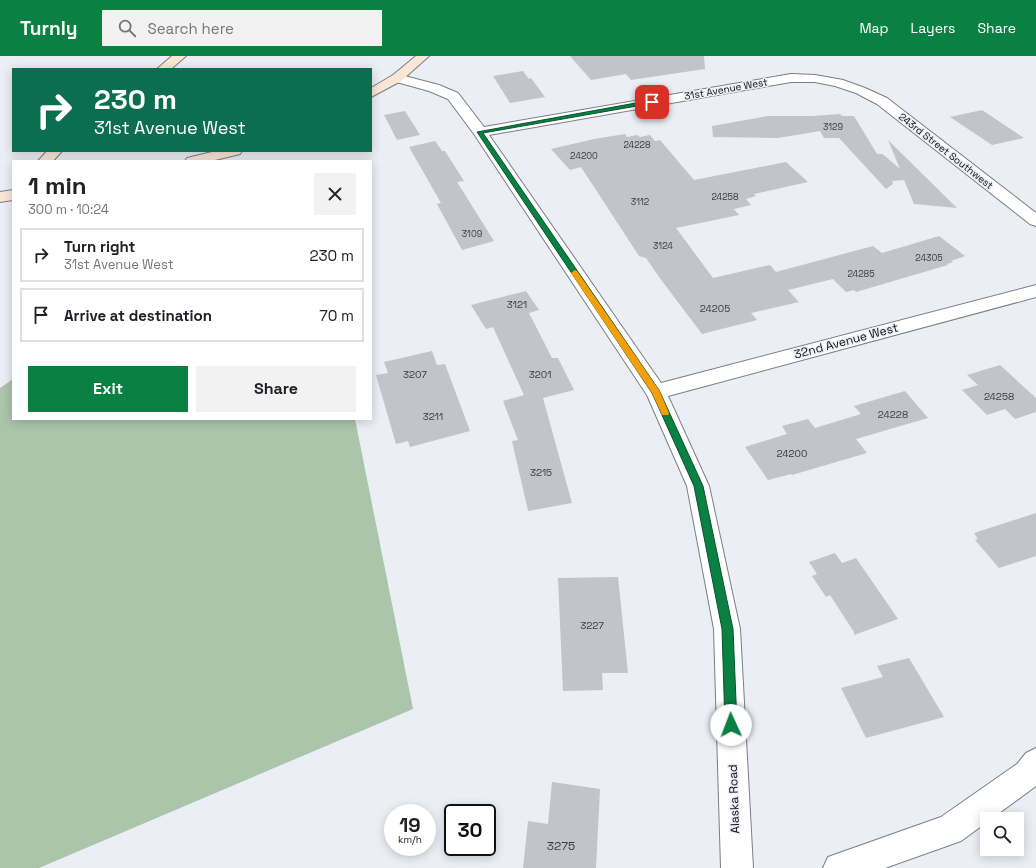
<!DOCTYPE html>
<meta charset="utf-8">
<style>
body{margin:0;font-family:"Space Grotesk",sans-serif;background:#f2f2f2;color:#202124;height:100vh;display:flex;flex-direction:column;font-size:15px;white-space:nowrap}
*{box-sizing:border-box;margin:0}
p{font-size:13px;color:#757577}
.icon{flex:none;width:22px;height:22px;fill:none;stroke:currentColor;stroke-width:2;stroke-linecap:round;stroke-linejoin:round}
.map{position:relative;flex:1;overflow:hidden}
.side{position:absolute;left:12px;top:104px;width:360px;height:260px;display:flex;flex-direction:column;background:#fff;border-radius:0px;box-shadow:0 2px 10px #0003}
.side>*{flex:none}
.guide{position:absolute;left:12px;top:12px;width:360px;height:84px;border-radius:0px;box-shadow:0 2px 10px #0003;background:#0b6e4f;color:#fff;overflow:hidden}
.fabs{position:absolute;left:980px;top:756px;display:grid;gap:8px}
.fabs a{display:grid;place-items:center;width:44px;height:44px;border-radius:0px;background:#fff;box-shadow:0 2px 10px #0003;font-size:20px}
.speed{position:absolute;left:384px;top:748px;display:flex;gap:8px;font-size:20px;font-weight:700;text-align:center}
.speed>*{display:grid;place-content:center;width:52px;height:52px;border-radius:50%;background:#fff;box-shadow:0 2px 10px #0003;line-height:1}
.speed small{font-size:10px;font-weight:400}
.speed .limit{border:2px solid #111;border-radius:6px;background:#fff;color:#111}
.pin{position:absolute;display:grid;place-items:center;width:34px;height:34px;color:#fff;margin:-17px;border-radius:8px;box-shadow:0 2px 6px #0006}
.me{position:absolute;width:44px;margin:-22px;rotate:358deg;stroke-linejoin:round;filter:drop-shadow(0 0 3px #0008)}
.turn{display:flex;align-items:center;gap:14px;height:84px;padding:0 16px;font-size:18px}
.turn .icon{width:52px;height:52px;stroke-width:2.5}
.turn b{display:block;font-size:28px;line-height:34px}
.round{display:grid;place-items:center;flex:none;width:42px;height:42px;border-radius:0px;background:#f2f2f2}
.head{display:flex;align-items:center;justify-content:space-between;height:68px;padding:0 16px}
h1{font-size:24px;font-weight:700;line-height:30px}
.cta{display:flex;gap:8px;margin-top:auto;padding:8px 16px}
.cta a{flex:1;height:46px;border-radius:0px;background:#0b8043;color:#fff;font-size:16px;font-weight:700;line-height:46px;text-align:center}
.cta a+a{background:#f2f2f2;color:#202124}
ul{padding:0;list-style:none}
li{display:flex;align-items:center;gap:12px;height:54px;margin:0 8px 6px;padding:0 8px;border:2px solid #e0e0e0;border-radius:0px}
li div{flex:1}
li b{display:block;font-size:15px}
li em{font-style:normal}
header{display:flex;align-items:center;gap:24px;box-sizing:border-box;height:56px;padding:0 20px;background:#0b8043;color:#fff}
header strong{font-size:19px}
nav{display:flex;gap:22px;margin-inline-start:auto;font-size:14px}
.search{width:280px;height:36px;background:#f2f2f2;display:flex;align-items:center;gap:10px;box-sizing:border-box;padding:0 14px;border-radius:0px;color:#757577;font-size:15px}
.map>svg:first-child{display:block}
.green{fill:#aac5aa}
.building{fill:#c1c4ca}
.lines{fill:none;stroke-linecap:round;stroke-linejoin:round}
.street-casing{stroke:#7b7e84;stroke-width:2}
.secondary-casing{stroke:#7b7e84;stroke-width:2}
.street{fill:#fff;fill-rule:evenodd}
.secondary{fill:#fae6d5;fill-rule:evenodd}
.route{fill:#0b8043;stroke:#07532c}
.slow{fill:#f59e0b}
.labels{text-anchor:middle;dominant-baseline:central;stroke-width:3;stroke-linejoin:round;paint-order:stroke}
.far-number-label{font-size:9px;fill:#3b3c3f}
.far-street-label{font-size:10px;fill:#0e0f11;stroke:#ebeef5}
.number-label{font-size:10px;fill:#3b3c3f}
.street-label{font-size:12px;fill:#0e0f11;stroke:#ebeef5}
.near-number-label{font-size:12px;fill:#3b3c3f}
</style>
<header>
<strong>Turnly</strong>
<div class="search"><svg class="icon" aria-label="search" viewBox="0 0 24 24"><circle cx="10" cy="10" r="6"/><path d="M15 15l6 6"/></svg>Search here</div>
<nav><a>Map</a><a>Layers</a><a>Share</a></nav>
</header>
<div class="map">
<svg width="1036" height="812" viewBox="0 0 1036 812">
<rect width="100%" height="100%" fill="#ebeef5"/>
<path class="green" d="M13,323V363H355L413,653L39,812H0V332Z"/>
<path class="building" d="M570,0H704L705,13L631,24L626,18L591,24Z
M523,15L529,23L531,22L545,41L510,47L493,20Z
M982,54L1024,82L992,89L950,61Z
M405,55L420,79L397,84L384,59Z
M840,58L842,60H854L877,98H882L885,100L900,113L888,84L957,152L914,148L904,124L892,125L893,128L886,133L839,82H824L820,75L778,82L713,81L712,70L768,60H813Z
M625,78L627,81L637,79L640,81L650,79L655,85L660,84L694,124L786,106L808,126L754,138L756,140L746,143L751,149L734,153L739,159L676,172L713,222L770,209L776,216L873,190L882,197L939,180L965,200L951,205L953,206L947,208L948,209L856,236L854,234L846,236L833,223L788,234L799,246L751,257L757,264L702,278L659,221L646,202L639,200L581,111L570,114L551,93L594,83Z
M435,85L442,95H445L464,125L457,126L494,185L462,194L437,148L441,147L409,91Z
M526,235L539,254L529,257L552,302H558L574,334L543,342L572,447L528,455L512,385L518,384L503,345L524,339L493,271L486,273L471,249Z
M432,295L437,309L445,308L470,375L410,391L408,385L396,388L376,319L388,317L384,306Z
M1000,309L1036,342V356L1015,363L1005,353L987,359L962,334L978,329L967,319Z
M905,335L928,362L856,383L867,397L792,419L791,418L768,424L745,391L787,378L782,370L808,363L815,372L861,358L854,350Z
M1036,457V500L999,512L975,484L978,483L974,477Z
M835,497L842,507L856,502L898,563L854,579V576L830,539L826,541L812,520L817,518L809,506Z
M618,521L628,617H602L603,634L563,635L558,522Z
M909,602L944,661L866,682L841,632L883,621L877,610Z
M552,726L600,733L596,812H523L528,765L548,768Z"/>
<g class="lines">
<g class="street-casing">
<path id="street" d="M397,18L439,29L458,37L484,71L791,18L815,19L843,24L865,32L887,42L1036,157V170L1030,168L877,48L856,37L835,30L815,26H791L489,79L661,327L1036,229V241L668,340L709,430L740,573L753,812H721L714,573L687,430L647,339L474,78L448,43L429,35L393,25L391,22L393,19Z
M1036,692V730L991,763H987V766L961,785L885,812H823L828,801L941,761L1017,708L1026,697Z"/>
</g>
<g class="secondary-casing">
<path id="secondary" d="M172,0H186L171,13H157Z
M416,0H429L401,25L371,41V32L393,19Z
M47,95H62L53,105H38Z
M216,95H242L240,98L211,105H185L187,102Z
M13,134V144L0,146V136Z"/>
</g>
<use href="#street" class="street"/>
<use href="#secondary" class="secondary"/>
</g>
<path class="route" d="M652,44H654V47L483,77L659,334L703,430L733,573L737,669L735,673L731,675L727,673L725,669L722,573L694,430L652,337L477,76Z"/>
<path class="slow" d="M575,214L577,215L659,334L669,357L668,359H662L652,337L571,217Z"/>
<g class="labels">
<g class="far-number-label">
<text x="833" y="71">3129</text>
<text x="637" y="89">24228</text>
<text x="584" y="100">24200</text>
<text x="725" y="141">24258</text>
<text x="640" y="146">3112</text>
<text x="472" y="178">3109</text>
<text x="663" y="190">3124</text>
<text x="929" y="202">24305</text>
<text x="861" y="218">24285</text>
</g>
<g class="far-street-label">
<text transform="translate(726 33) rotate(-10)">31st Avenue West</text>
<text transform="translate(946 95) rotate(38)">243rd Street Southwest</text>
</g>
<g class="number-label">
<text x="517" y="248">3121</text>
<text x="715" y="252">24205</text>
<text x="415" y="318">3207</text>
<text x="540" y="318">3201</text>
<text x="999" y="340">24258</text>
<text x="893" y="358">24228</text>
<text x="433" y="360">3211</text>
<text x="792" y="397">24200</text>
<text x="541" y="416">3215</text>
<text x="592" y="569">3227</text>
</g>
<g class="street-label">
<text transform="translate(846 285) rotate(-15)">32nd Avenue West</text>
<text transform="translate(734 743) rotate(-92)">Alaska Road</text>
</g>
<g class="near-number-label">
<text x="561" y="790">3275</text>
</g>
</g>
</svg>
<div class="fabs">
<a><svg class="icon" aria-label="search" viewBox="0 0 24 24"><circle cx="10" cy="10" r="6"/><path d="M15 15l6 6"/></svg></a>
</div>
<div class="speed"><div>19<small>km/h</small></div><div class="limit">30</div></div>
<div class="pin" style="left:652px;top:46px;background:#d93025"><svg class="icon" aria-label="arrive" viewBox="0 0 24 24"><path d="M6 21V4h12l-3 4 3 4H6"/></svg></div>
<svg class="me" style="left:731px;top:669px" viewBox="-20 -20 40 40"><circle r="19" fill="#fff"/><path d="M0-13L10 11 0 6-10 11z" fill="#0b8043"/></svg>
<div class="guide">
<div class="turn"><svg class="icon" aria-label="right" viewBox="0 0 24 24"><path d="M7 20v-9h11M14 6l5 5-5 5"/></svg><div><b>230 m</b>31st Avenue West</div></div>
</div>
<section class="side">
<div class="head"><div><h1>1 min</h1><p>300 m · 10:24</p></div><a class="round"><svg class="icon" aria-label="close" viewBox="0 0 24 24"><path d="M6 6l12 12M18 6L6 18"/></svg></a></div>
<ul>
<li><svg class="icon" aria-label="right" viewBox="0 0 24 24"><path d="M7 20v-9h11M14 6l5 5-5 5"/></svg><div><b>Turn right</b><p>31st Avenue West</p></div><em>230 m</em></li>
<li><svg class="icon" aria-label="arrive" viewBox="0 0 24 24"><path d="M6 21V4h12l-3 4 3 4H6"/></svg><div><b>Arrive at destination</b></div><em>70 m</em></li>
</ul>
<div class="cta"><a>Exit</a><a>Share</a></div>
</section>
</div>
